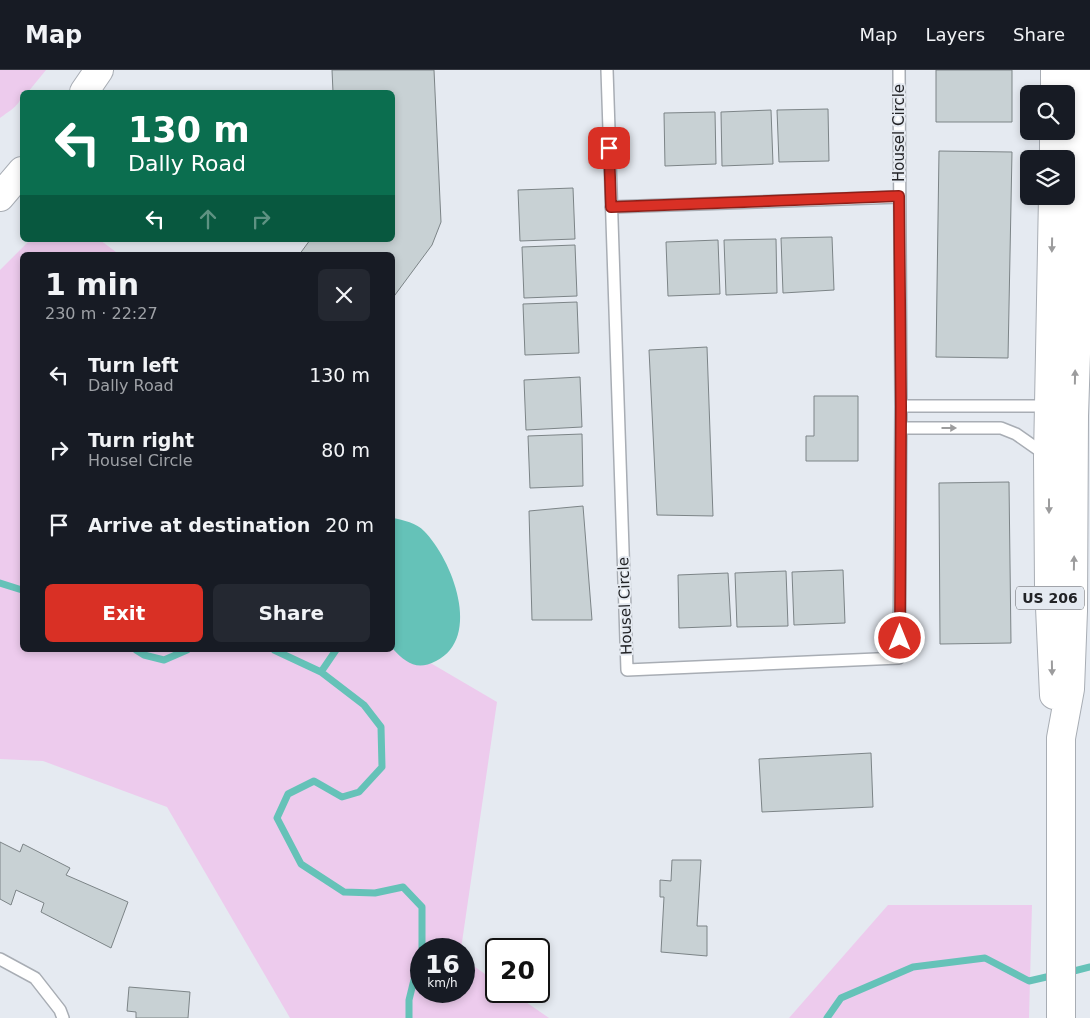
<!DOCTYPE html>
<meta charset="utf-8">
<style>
body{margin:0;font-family:"DejaVu Sans",sans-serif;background:#242831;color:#f1f3f6;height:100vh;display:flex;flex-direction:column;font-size:19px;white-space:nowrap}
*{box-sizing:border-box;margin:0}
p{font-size:16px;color:#9ea1a6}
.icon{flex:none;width:28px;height:28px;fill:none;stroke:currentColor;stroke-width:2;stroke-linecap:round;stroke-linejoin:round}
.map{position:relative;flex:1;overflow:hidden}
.side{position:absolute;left:20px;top:182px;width:375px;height:400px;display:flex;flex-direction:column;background:#171b24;border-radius:8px;box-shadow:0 2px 8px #0003}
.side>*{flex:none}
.banner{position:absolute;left:20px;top:20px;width:375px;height:152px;border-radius:8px;box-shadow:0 2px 8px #0003;background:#0b6e4f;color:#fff;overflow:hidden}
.buttons{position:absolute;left:1020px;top:15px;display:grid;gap:10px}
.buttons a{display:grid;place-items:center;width:55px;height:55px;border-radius:8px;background:#171b24;box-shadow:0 2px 8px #0003;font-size:25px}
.speed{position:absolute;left:410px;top:868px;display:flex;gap:10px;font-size:25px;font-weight:700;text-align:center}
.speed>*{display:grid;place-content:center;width:65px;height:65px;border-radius:50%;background:#171b24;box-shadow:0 2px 8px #0003;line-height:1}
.speed small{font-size:12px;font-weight:400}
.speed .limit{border:2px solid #111;border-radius:8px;background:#fff;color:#111}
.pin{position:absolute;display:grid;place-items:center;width:42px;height:42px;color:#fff;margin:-21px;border-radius:10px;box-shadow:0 2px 8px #0006}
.me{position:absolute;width:55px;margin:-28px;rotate:0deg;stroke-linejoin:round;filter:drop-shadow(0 0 4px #0008)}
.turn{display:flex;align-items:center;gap:18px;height:105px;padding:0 25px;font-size:22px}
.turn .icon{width:65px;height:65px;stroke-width:2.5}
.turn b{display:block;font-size:35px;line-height:42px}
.lanes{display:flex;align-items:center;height:48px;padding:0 25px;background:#0003;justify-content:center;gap:25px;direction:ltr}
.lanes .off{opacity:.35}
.round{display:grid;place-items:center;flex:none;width:52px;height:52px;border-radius:8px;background:#242831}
.head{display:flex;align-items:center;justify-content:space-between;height:85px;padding:0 25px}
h1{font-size:30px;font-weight:600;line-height:38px}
.button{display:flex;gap:10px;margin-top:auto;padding:10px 25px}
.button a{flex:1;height:58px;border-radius:8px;background:#d93025;color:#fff;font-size:20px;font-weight:600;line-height:58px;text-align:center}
.button a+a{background:#242831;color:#f1f3f6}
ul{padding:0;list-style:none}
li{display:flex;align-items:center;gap:15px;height:75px;padding:0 25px}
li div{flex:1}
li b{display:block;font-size:19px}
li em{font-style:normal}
header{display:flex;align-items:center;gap:30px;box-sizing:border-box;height:70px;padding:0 25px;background:#171b24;border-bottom:1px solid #363941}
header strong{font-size:24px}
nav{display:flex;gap:28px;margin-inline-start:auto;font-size:18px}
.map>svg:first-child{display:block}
.green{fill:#edcbed}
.water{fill:#65c2b8}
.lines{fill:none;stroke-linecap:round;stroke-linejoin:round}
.stream{stroke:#65c2b8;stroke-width:7}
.building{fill:#c8d1d4;stroke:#7c8487}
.lane-casing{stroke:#a8adb4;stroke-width:14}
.secondary-casing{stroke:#a8adb4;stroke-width:30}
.primary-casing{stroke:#a8adb4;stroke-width:30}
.lane{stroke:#fff;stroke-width:11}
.secondary{stroke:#fff;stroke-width:28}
.primary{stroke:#fff;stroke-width:28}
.oneway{fill:#9c9c9d}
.route-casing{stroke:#8d1f18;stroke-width:12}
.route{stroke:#d93025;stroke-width:9}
.labels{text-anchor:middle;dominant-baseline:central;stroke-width:4;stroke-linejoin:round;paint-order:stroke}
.shield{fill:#e5eaf1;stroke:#5c5f63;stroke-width:1}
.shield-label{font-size:14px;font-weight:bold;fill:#222326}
.street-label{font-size:15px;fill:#222326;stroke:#e5eaf1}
</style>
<header>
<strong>Map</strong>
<nav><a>Map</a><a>Layers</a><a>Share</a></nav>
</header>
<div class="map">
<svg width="1090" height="948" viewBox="0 0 1090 948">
<rect width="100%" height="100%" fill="#e5eaf1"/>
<path class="green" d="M0,0H46L28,22H22C22,35 9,41 0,48Z
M30,170H100L120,185H22V580H392L393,571L497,632L461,879H421V921H464V889L496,912V921H510L549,948H290L167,737L43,691L0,689V200Z
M888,835H1032L1029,948H789Z"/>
<path class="water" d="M393,448C403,450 417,453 424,461C452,489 483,568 436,591C417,601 406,593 393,579Z"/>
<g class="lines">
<path class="stream" d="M0,513L22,520
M136,580L144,585L164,590L187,580
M274,580L321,602L364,635L381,657L382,697L359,722L342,727L314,711L288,724L277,748L301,794L344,822L375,823L403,817L422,837V879
M321,602L336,580
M1066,903L1090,897
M409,948V930L421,881
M827,948L841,928L913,897L985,888L1029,911L1055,905"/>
</g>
<path class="building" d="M332,0H434L441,152L432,175L392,229V185H299L310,170H392V22H333Z
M936,0H1012V52H936Z
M828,39L829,91L779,92L777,40Z
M771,40L773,94L722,96L721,42Z
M715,42L716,94L665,96L664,43Z
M939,81L1012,82L1008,288L936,287Z
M573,118L575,169L520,171L518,120Z
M832,167L834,220L783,223L781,168Z
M776,169L777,223L726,225L724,170Z
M718,170L720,224L668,226L666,172Z
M575,175L577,226L524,228L522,177Z
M577,232L579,283L525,285L523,234Z
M707,277L713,446L657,445L649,280Z
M580,307L582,357L526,360L524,310Z
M814,326H858V391H806V366H814Z
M582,364L583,416L530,418L528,366Z
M1009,412L1011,573L940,574L939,413Z
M583,436L592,550H532L529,441Z
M843,500L845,553L794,555L792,502Z
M786,501L788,556L737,557L735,503Z
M728,503L731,556L679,558L678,505Z
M871,683L873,737L762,742L759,689Z
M0,772L20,782L23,774L70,798L66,805L128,832L111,878L41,842L44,833L16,820L11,835L0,829Z
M672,790H701L697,856H707V886L661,882L664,827H660V810L671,811Z
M129,917L190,922L188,948H136V942L127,941Z"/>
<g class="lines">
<g class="lane-casing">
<path id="lane" d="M607,0L627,600L899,588L901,336L899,0
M611,137L899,127
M901,336H1050
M901,358H1001L1016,364L1046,385
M0,889L35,908L60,940L63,948"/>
</g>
<g class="secondary-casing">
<path id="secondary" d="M84,22L99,0
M0,127L22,101"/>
</g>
<g class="primary-casing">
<path id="primary" d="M1055,24V0
M1054,89V61
M1053,126L1048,387L1049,515L1054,625
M1061,948V668L1070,619L1073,541L1074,346L1081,128L1082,0"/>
</g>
<use href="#lane" class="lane"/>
<use href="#secondary" class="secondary"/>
<use href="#primary" class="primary"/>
</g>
<defs><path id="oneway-solid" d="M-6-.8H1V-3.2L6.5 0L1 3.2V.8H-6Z" transform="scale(1.25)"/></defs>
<g class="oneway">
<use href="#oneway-solid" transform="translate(1052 175) rotate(91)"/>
<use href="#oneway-solid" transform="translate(1075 307) rotate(-89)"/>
<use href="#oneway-solid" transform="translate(949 358)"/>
<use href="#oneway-solid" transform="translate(1049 436) rotate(90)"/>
<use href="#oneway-solid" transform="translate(1074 493) rotate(-89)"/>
<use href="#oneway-solid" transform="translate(1052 598) rotate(89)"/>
</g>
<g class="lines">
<g class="route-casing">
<path id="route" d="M609,78L611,137L899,126L901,336L900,568"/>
</g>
<use href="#route" class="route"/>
</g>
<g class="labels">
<rect class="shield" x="1016" y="516.5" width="68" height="23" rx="4"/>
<g class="shield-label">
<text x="1050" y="528">US 206</text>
</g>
<g class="street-label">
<text transform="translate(899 63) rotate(-90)">Housel Circle</text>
<text transform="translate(625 536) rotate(-92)">Housel Circle</text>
</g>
</g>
</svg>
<div class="buttons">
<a><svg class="icon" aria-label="search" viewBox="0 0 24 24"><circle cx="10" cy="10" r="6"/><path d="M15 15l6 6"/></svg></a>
<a><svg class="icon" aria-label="layers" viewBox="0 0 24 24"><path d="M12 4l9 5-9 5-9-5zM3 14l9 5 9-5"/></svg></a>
</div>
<div class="speed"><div>16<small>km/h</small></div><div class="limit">20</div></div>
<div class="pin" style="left:609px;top:78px;background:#d93025"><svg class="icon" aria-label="arrive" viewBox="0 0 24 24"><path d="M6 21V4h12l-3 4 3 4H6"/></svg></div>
<svg class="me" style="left:900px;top:568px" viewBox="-20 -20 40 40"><circle r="17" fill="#d93025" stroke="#fff" stroke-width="3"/><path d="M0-11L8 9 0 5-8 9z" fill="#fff"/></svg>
<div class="banner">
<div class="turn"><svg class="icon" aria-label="left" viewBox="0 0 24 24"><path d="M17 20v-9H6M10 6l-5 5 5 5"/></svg><div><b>130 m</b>Dally Road</div></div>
<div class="lanes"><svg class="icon" aria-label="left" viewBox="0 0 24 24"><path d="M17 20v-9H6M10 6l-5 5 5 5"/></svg><svg class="icon off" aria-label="ahead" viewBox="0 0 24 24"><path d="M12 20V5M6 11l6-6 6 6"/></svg><svg class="icon off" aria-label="right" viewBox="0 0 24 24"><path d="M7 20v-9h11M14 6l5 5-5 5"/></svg></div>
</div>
<section class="side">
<div class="head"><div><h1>1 min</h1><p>230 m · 22:27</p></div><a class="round"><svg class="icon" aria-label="close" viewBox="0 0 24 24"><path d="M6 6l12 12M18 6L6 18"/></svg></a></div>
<ul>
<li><svg class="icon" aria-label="left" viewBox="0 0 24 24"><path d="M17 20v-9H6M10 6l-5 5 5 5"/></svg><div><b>Turn left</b><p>Dally Road</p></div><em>130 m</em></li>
<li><svg class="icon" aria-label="right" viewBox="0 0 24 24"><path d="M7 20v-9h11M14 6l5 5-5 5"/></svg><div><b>Turn right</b><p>Housel Circle</p></div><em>80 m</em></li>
<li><svg class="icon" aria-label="arrive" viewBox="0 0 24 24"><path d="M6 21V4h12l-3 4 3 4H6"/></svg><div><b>Arrive at destination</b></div><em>20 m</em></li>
</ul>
<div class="button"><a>Exit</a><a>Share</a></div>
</section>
</div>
